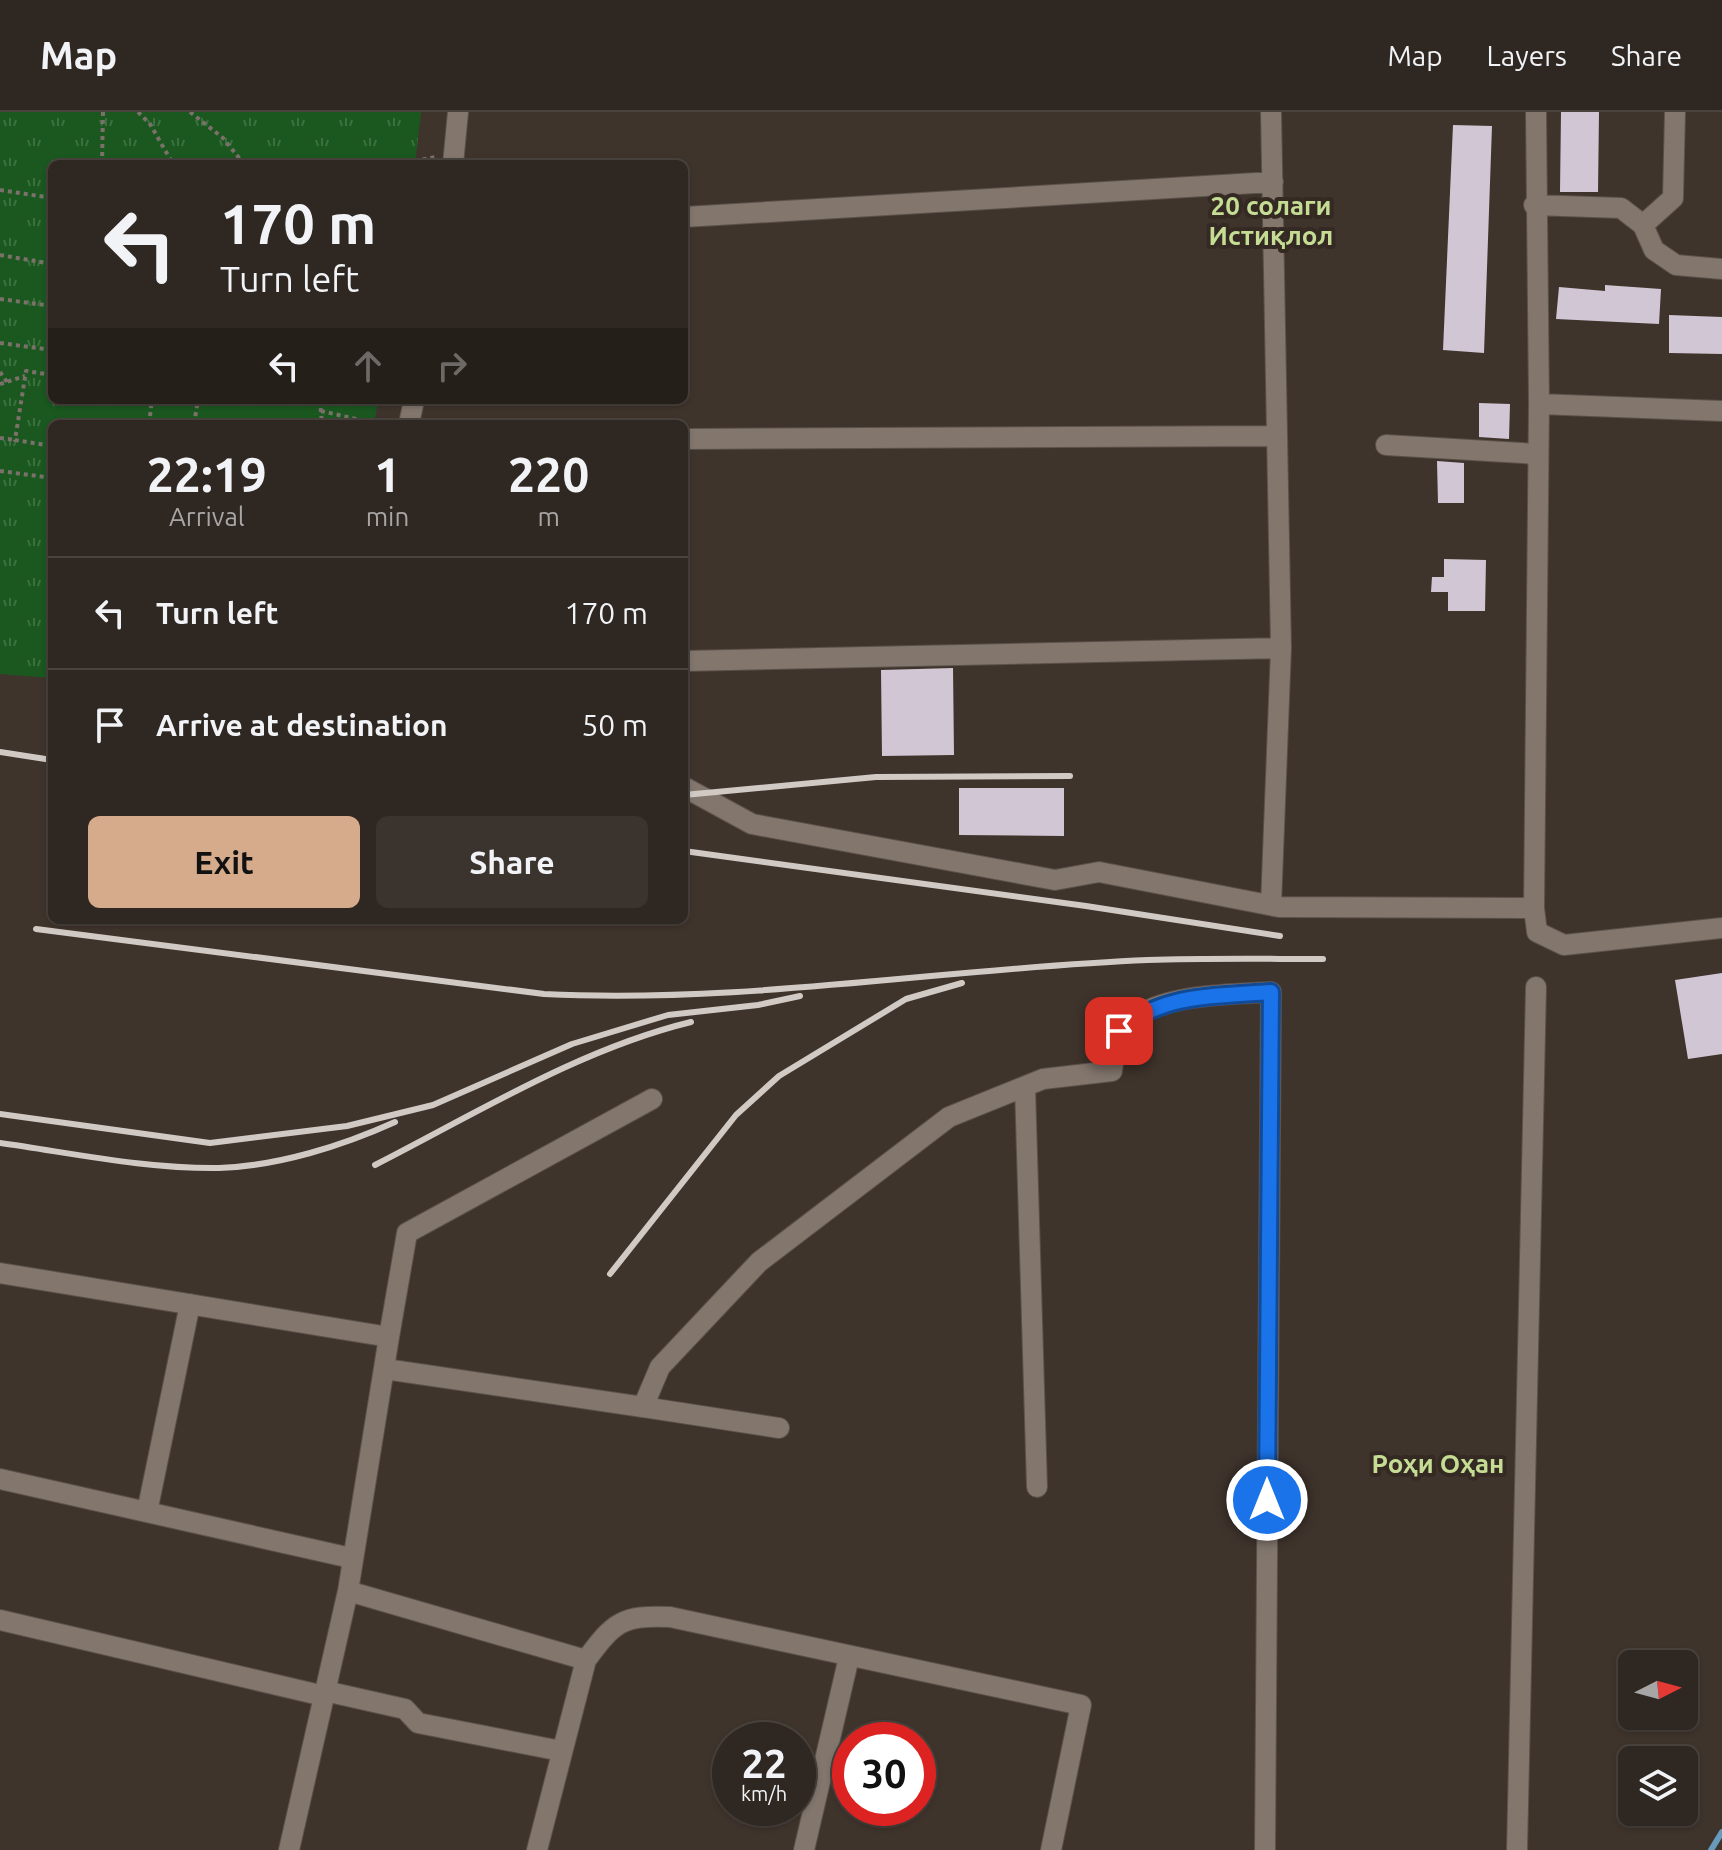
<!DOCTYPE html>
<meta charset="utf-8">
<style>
body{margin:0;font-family:Ubuntu,sans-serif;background:#3b332e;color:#f1f3f6;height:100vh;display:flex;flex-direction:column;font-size:30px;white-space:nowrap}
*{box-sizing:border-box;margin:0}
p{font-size:26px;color:#a7a5a5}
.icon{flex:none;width:44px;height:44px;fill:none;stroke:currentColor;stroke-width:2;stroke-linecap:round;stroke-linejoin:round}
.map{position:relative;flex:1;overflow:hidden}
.side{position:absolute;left:48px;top:308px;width:640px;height:504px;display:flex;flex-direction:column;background:#2f2721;border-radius:12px;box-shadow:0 2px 6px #0004,0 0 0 2px #4a443f}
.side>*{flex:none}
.hud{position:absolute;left:48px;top:48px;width:640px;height:244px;border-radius:12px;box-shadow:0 2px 6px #0004,0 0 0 2px #4a443f;background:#2f2721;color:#f1f3f6;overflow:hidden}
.needle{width:52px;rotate:84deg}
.fabs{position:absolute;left:1618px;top:1538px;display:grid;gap:16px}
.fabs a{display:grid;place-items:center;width:80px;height:80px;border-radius:12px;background:#2f2721;box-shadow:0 2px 6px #0004,0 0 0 2px #4a443f;font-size:40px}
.speed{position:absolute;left:712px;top:1610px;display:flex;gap:16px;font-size:40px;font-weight:700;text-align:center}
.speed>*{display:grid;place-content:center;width:104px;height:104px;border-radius:50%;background:#2f2721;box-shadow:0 2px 6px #0004,0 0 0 2px #4a443f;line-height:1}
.speed small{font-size:20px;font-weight:400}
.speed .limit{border:12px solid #d22;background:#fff;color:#111}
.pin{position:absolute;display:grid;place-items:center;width:68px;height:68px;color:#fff;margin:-34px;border-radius:16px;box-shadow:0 4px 12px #0006}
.me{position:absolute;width:88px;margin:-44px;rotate:0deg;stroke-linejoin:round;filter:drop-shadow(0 0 6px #0008)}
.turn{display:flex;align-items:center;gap:28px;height:168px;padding:0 40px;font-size:36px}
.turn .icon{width:104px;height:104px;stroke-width:2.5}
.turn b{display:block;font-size:56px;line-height:68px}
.lanes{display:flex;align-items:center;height:76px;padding:0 40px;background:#0003;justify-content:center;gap:40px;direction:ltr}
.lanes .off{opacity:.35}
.eta{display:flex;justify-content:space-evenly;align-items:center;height:136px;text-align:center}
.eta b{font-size:48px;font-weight:600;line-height:56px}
.button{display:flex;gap:16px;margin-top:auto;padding:16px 40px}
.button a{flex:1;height:92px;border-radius:12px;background:#d6ab8b;color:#111;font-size:32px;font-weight:600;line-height:92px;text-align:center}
.button a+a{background:#3b332e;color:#f1f3f6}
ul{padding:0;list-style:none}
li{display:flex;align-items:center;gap:24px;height:112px;padding:0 40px;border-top:2px solid #4a443f}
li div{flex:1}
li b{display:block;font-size:30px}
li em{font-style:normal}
header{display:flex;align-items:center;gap:48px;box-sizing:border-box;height:112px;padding:0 40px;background:#2f2721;border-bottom:2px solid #4a443f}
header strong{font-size:38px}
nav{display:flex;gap:44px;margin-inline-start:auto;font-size:28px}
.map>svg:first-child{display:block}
.park{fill:url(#park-tufts)}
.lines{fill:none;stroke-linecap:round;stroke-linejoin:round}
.stream{stroke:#679abd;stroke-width:6}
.building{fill:#d1c7d4}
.minor-casing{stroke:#5a514a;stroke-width:22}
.path{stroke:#7b716a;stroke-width:4;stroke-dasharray:4 4;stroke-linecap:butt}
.minor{stroke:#82766d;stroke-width:20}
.rail{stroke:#d1cac4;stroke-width:6}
.route-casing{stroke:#114b97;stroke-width:20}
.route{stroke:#1a73e8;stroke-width:14}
.labels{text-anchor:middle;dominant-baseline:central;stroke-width:8;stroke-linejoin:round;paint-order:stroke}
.neighbourhood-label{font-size:26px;font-weight:bold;fill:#c4dc93;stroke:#352a23}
</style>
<header>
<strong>Map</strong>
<nav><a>Map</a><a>Layers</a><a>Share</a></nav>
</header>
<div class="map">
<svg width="1722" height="1738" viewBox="0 0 1722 1738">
<defs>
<pattern id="park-tufts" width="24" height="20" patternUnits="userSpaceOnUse" patternTransform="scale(2)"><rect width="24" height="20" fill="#1a5820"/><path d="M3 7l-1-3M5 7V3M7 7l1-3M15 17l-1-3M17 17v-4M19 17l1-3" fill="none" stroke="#3c7040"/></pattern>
</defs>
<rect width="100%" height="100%" fill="#3f342c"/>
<path class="park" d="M0,0H421L415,52H52V288H378L374,312H52V566L0,562Z"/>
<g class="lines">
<path class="stream" d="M1711,1738L1722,1720"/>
</g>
<path class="building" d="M1561,0H1599L1598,80H1560Z
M1453,13L1492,14L1484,241L1443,238Z
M1605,173L1661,177L1659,212L1556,207L1559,175L1605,179Z
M1669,203L1722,205V242L1669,241Z
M1479,291L1510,292L1509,327L1479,325Z
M1437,349L1464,351V391H1438Z
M1444,447L1486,448L1485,499H1448V480H1431L1432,465H1444Z
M953,556L954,643L882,644L881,558Z
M959,676H1064V724L959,723Z
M1722,861V942L1688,947L1675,868Z"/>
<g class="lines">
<g class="minor-casing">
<path id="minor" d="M1536,0L1539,292L1534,796L1537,820L1564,833L1722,816
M453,52L458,0
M1534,93L1621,96L1643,113L1654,138L1676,153L1722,157
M684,105L1273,70
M1643,113L1673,86L1675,0
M1539,292L1722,299
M409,312L414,288
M684,327L1277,324
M1386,333L1538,342
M684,549L1281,536
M684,675L752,712L1055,768L1099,760L1279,795L1534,796
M1271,793L1281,536L1271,0
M1025,975L1037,1375
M0,1161L389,1225L348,1479L289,1738
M389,1225L407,1121L652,987
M385,1257L643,1295L660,1255L759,1150L949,1005L1043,967L1112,959C1114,947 1114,926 1122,917C1151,881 1228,883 1271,880L1265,1738
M643,1295L779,1316
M0,1367L351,1446
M147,1400L190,1192
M348,1479L586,1548C614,1510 622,1503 670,1505L1081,1593L1051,1738
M0,1508L324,1584
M325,1579L405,1597L418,1611L561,1639
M537,1738L586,1548
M804,1738L849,1545
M1517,1738L1536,875"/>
</g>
<path class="path" d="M138,0L150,12L173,52
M190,0L223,26L244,52
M102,52L103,0
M399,52L436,45
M0,78L52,86
M0,143L52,152
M0,187L52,194
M0,231L52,238
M0,260L7,270
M52,263L26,259L15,328L52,334
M0,272L25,264
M320,288L322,312
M321,299L378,312
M149,312L152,288
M194,312L198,288
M0,326L15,328
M0,359L52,366"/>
<use href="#minor" class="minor"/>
<path class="rail" d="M0,640L52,648
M684,683L876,665L1070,664
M684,739L1086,794L1280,824
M36,817L544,882C746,892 947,856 1148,848C1206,846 1265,847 1323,847
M0,1002L210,1031L347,1014L433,993L572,932L668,903L758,893L800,884
M0,1031C72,1041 146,1057 219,1056C278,1054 342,1034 395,1010
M375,1053C477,1001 580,937 691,910
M610,1162L736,1003L779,964L906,887L962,871"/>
</g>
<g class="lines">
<g class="route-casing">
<path id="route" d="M1119,919C1162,881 1216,884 1271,880L1267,1388"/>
</g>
<use href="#route" class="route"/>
</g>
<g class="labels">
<g class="neighbourhood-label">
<text x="1271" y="93">20 солаги<tspan x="1271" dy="30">Истиқлол</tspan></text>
<text x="1438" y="1351">Роҳи Оҳан</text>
</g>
</g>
</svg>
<div class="fabs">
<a><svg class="needle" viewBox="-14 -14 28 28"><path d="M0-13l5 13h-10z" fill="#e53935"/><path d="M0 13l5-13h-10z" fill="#a7a5a5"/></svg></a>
<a><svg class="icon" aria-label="layers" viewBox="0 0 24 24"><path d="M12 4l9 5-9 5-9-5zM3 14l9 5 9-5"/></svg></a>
</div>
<div class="speed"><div>22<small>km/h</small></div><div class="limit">30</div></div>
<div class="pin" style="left:1119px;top:919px;background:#d93025"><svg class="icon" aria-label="arrive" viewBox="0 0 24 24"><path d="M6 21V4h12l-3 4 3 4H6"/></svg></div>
<svg class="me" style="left:1267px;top:1388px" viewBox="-20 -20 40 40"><circle r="17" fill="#1a73e8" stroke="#fff" stroke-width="3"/><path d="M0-11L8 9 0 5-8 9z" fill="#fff"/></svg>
<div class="hud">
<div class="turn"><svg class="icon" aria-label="left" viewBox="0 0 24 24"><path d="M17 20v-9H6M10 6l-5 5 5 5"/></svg><div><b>170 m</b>Turn left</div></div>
<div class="lanes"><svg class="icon" aria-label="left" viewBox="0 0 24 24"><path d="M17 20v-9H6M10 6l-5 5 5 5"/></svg><svg class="icon off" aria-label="ahead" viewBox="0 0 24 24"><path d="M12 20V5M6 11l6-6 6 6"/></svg><svg class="icon off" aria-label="right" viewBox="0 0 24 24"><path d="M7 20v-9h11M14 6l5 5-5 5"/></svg></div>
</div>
<section class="side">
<div class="eta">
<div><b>22:19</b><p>Arrival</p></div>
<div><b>1</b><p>min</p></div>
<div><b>220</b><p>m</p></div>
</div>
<ul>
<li><svg class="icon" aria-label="left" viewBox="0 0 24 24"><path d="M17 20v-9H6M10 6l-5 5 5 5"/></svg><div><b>Turn left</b></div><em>170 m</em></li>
<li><svg class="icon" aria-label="arrive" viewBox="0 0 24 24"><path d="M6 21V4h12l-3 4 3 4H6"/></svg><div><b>Arrive at destination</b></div><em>50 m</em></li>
</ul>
<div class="button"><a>Exit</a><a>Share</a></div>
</section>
</div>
